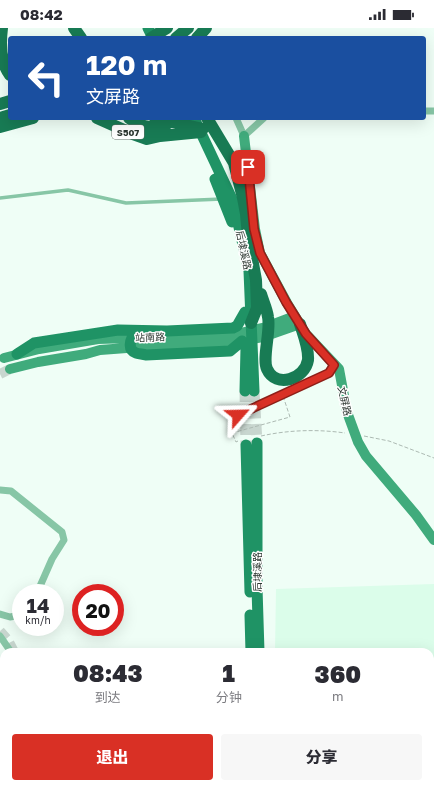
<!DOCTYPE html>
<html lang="zh">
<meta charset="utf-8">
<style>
body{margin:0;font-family:"Golos Text","Noto Sans SC",sans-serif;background:#f7f7f7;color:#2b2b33;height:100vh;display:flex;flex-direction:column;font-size:15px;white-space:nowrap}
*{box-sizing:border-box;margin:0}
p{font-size:13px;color:#7c7c81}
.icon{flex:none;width:22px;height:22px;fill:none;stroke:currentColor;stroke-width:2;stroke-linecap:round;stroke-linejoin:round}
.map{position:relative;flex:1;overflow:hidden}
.panel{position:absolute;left:0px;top:620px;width:434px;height:140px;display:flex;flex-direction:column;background:#fff;border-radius:12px 12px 0 0;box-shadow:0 4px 16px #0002}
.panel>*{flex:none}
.top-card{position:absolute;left:8px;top:8px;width:418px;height:84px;border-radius:4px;box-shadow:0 4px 16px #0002;background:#1a4fa0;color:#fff;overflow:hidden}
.speed{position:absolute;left:12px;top:556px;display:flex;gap:8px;font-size:20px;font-weight:700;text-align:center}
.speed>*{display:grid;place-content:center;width:52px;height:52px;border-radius:50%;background:#fff;box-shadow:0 4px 16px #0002;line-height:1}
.speed small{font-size:10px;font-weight:400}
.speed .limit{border:6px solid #d22;background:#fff;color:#111}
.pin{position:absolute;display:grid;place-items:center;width:34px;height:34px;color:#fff;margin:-17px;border-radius:8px;box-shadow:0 2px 6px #0006}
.me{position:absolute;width:44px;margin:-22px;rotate:65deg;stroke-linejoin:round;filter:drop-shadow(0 0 3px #0008)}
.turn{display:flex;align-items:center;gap:14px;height:84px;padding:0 12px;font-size:18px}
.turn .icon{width:52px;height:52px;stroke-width:2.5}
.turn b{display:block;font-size:28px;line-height:34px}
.eta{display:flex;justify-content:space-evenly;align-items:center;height:68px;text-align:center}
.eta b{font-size:24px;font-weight:800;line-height:28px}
.action{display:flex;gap:8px;margin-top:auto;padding:8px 12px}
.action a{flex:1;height:46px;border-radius:4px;background:#d93025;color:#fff;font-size:16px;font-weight:800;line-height:46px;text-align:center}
.action a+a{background:#f7f7f7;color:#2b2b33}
.status{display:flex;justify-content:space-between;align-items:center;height:28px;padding:0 20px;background:#fff;direction:ltr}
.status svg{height:11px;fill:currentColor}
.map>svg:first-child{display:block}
.built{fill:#dbfdea}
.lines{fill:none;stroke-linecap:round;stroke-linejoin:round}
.secondary-tunnel{stroke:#c8d6cf;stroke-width:10;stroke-dasharray:10 5;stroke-linecap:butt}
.primary-tunnel{stroke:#c8d6cf;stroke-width:11;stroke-dasharray:11 5.5;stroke-linecap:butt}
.path{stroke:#adbab3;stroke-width:1;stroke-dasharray:4 2;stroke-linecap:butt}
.lane{stroke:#87c6a6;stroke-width:3.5}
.street{stroke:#87c6a6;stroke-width:7}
.secondary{stroke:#40ab7c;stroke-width:10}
.primary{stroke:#1f9365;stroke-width:11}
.highway{stroke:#187b54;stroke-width:12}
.route-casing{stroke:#8d1f18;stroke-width:10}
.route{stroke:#d93025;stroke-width:7}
.labels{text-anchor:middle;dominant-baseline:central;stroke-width:3;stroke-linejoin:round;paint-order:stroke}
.shield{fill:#fff;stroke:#6c736f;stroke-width:1}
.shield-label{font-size:9px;font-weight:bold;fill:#2d3731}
.street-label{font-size:10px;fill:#2d3731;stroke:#fff}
</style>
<div class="status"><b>08:42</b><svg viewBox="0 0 49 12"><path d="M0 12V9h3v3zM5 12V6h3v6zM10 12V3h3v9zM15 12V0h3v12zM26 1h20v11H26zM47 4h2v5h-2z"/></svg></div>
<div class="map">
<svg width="434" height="760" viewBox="0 0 434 760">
<rect width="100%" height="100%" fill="#effef6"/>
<path class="built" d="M434,556V648H430V624H275L276,561Z
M41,756H203L202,760H39Z"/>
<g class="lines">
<path class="secondary-tunnel" d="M0,346L10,341
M0,603L8,612L14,624"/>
<path class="primary-tunnel" d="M245,363L246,417
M254,363L257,415"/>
<path class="path" d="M261,408C288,402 317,401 345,405
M364,408L389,413L434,430
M238,413L236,414L232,405L290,389L284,371
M430,644H434"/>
<path class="lane" d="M0,170L68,162L126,175L222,171
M238,387L329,345L334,338"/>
<path class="street" d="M424,83H434
M236,90L244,108L264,90
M0,462L11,463L62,504L64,512L52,531L37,565
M0,586L10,589L21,587
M0,608L11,624
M430,670L434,671
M11,760L14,756
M27,760L30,756"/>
<path class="secondary" d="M244,108L255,201L260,225L287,275L306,306L339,341L347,384L358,414L366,428L416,487L434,512
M4,330L39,321L98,311L232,307L266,299L295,288
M10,341L38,334L86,326L100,322L140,319L225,316L263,309L300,296
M18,760L20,756"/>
<path class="primary" d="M148,0L153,10
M194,90L233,173L249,243L254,363
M215,151L232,194
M143,303L135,306C130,311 127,322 136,325C138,326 143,326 146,327L230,323L242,313
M17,326L34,315L118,302L167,303L233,300L237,298L245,284
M245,363L246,320
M257,415V560L259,624
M246,417L250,564
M250,587L251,624
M260,756V760
M269,756V760"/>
<path class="highway" d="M2,0C0,16 0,34 10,47
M74,0L81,10
M151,10L167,0
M176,10L188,0
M197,10L206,0
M0,76L10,73
M0,90L10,87
M97,90L133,106L147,111L160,108L201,104
M129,90C141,99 158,104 171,93
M155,90L203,101
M207,90L234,135L243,170L246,186L248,208L256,252L257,280L251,295
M0,99L33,90
M261,266C263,273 267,281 268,289C271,302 262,331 267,341C276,361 305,351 308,332C309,320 303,306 300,296"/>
</g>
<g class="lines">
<g class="route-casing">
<path id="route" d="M238,387L329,345L334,337L306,306L286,274L260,225L254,201L248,139"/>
</g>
<use href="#route" class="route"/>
</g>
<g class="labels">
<rect class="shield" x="112" y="97" width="32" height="14" rx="3"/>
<g class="shield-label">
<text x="128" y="104">S507</text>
</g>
<g class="street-label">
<text transform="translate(244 222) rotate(78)">后埭溪路</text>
<text transform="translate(150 309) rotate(-2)">站南路</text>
<text transform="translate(345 373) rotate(77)">文屏路</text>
<text transform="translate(257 544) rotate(-90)">后埭溪路</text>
</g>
</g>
</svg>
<div class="speed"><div>14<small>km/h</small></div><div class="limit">20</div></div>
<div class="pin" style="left:248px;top:139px;background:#d93025"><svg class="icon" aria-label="arrive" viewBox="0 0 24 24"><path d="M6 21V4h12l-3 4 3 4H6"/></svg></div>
<svg class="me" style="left:238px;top:387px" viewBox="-20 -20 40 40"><path d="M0-17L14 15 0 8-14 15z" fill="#d93025" stroke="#fff" stroke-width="4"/></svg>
<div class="top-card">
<div class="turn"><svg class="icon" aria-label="left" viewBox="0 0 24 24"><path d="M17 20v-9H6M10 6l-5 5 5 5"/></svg><div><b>120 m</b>文屏路</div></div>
</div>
<section class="panel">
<div class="eta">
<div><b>08:43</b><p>到达</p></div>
<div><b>1</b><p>分钟</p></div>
<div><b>360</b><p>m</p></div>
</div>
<div class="action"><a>退出</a><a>分享</a></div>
</section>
</div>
